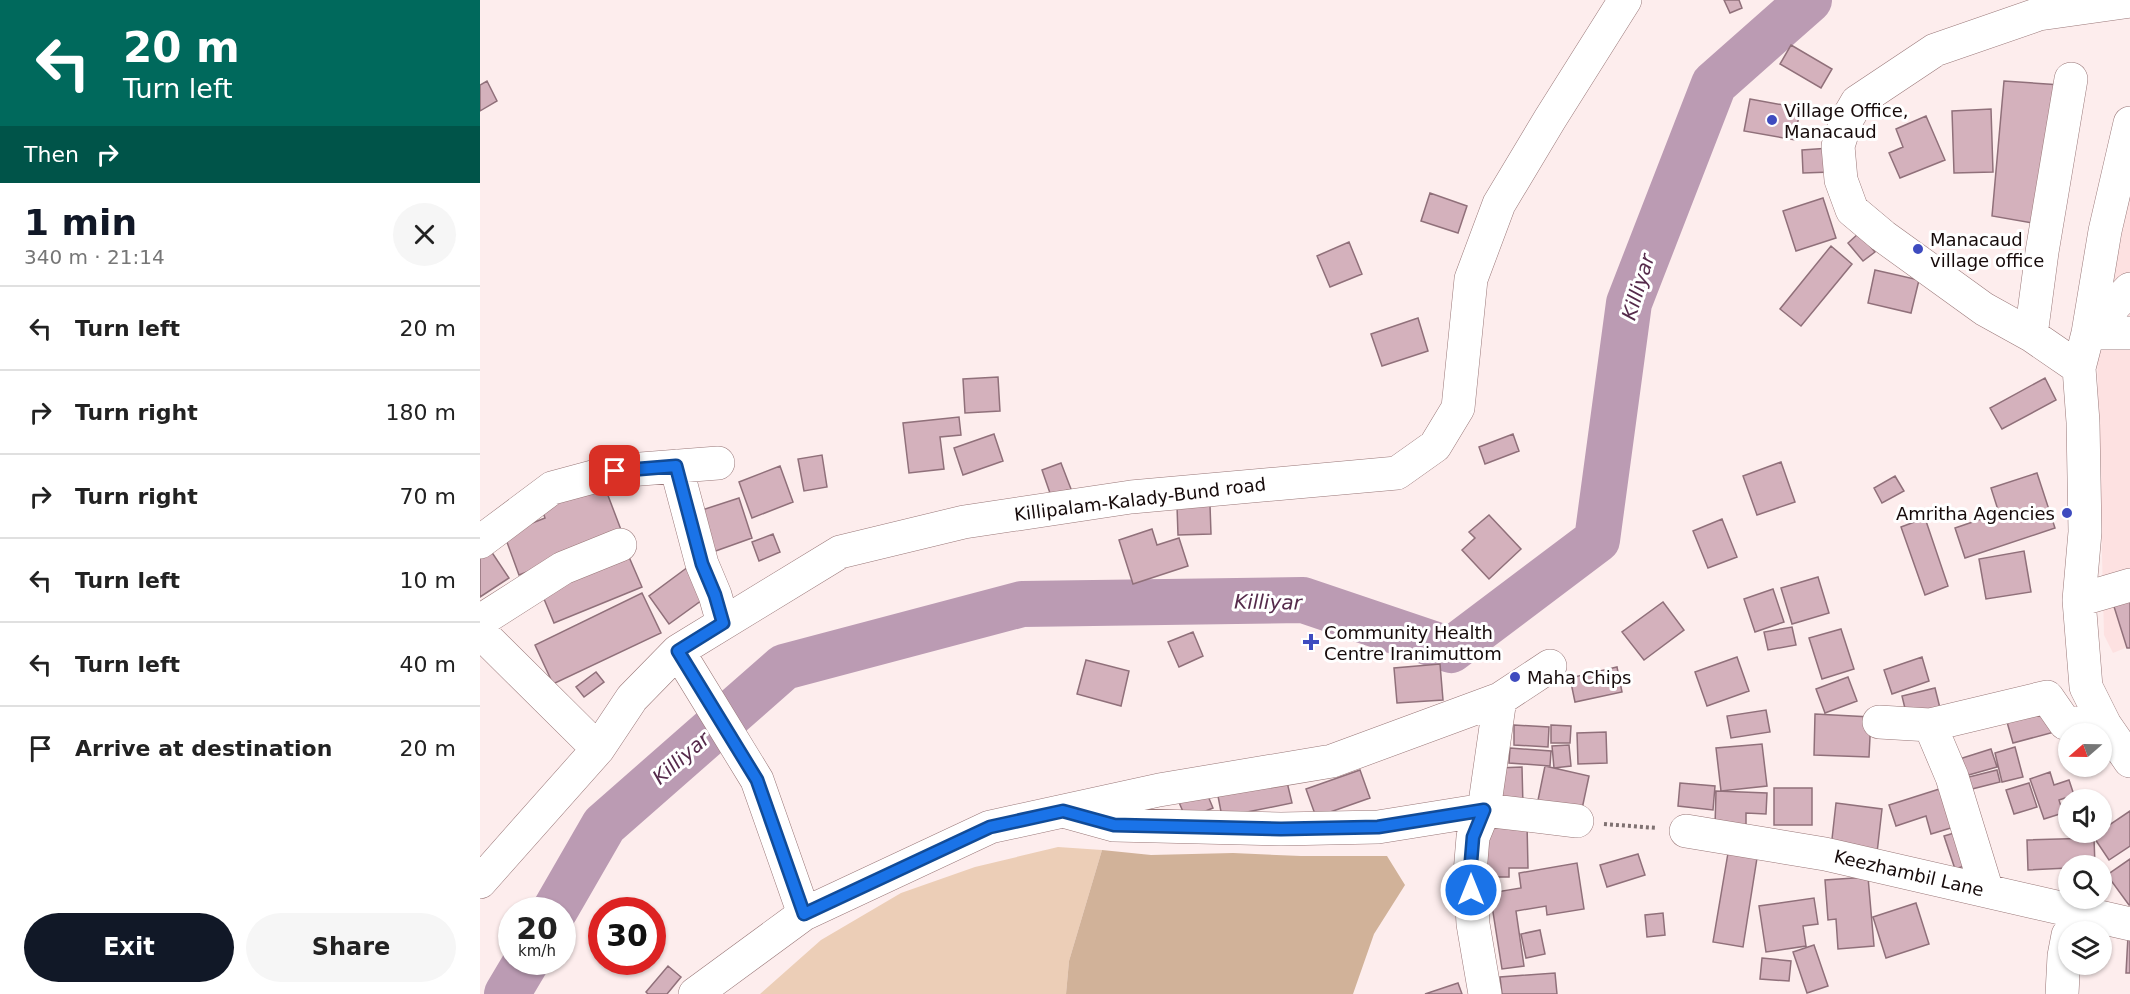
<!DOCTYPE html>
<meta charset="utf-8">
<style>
body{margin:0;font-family:"DejaVu Sans",sans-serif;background:#f6f6f6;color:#222;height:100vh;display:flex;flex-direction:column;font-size:22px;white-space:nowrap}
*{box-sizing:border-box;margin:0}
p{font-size:20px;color:#767676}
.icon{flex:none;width:33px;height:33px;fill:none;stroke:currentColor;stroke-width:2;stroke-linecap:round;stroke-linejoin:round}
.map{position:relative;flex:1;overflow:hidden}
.details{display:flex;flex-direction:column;background:#fff;width:480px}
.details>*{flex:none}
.hud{background:#00695c;color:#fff;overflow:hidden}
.needle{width:39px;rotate:250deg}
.tools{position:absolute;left:1578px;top:723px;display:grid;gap:12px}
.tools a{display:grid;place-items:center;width:54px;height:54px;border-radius:50%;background:#fff;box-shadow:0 2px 4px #0004;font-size:30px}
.speed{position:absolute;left:18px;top:897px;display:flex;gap:12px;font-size:30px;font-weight:700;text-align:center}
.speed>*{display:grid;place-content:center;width:78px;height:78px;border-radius:50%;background:#fff;box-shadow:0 2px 4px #0004;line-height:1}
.speed small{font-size:15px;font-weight:400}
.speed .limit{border:9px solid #d22;background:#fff;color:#111}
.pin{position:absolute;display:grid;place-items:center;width:51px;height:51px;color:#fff;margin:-26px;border-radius:12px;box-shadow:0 3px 9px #0006}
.me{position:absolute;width:66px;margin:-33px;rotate:0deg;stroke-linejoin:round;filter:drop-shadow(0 0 4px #0008)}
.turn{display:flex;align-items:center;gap:21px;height:126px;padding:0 24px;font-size:27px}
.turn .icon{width:78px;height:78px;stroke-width:2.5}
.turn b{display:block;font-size:42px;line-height:51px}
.then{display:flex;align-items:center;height:57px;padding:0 24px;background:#0003;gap:12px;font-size:22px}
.round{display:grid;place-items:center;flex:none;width:63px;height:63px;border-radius:32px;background:#f6f6f6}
.overview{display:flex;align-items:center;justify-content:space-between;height:102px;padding:0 24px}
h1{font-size:36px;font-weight:700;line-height:45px;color:#111827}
.action{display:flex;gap:12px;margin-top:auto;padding:12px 24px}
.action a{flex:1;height:69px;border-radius:36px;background:#111827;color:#fff;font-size:24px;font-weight:700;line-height:69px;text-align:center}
.action a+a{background:#f6f6f6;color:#222}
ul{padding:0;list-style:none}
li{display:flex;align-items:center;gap:18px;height:84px;padding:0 24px;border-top:2px solid #e0e0e0}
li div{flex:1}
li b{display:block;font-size:22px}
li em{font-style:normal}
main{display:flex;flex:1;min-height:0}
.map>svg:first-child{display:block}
.built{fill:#fde1e1}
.green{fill:#ecceb7}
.forest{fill:#d1b299}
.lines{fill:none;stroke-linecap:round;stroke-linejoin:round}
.river{stroke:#bb9bb3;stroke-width:46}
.building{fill:#d4b1bc;stroke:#90707a;stroke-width:1.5}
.minor-casing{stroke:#997778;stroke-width:34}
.path{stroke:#7f7171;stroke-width:4;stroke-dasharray:3 3;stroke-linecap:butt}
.minor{stroke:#fff;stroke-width:33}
.route-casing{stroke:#114b97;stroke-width:15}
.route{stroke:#1a73e8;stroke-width:10}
.poi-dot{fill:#3e4bbf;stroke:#fff;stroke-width:2}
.labels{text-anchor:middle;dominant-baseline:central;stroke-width:6;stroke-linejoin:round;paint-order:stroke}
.poi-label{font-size:18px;fill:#160a0a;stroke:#fff;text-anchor:start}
.street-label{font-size:18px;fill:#160a0a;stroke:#fff}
.water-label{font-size:20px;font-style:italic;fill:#552a4b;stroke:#fff}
</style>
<main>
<section class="details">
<div class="hud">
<div class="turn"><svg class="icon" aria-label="left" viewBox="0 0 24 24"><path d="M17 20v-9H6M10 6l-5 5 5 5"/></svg><div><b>20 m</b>Turn left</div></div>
<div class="then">Then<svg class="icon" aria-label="right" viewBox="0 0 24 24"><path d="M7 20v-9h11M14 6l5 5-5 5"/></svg></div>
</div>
<div class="overview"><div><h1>1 min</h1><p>340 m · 21:14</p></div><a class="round"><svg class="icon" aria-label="close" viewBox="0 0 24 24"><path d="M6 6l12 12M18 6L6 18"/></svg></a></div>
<ul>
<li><svg class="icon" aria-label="left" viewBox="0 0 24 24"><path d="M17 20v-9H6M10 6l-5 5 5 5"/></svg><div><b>Turn left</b></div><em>20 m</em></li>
<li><svg class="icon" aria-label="right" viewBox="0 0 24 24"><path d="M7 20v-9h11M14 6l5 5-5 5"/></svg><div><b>Turn right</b></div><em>180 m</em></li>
<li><svg class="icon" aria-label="right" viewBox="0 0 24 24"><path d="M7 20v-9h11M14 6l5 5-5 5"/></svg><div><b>Turn right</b></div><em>70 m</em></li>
<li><svg class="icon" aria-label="left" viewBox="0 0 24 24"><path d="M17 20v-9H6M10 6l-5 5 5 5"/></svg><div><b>Turn left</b></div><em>10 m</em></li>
<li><svg class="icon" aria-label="left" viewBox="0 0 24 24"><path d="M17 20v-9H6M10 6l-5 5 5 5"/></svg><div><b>Turn left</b></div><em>40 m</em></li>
<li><svg class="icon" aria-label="arrive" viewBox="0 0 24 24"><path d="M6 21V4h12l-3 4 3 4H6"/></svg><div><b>Arrive at destination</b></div><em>20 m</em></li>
</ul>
<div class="action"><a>Exit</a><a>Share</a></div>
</section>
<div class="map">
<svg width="1650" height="994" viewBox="0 0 1650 994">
<rect width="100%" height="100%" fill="#fdeded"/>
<path class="built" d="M1650,196V646L1633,653L1624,635L1617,351Z"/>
<path class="green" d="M578,847L622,850L589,961L586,994H280L341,940L421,893L495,867Z"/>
<path class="forest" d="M622,850L671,855L753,853L821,856H907L925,885L894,934L873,994H586L589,961Z"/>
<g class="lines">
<path class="river" d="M75,910L124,825L304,667L542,604L823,600L971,650L1117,540L1149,303L1234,84L1329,0
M27,994L46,962"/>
</g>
<path class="building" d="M1244,0H1259L1262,8L1250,13Z
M1311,45L1352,69L1341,88L1300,64Z
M7,81L17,101L0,111V85Z
M1524,81L1581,85L1558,224L1512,216Z
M1270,99L1320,108L1315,140L1264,131Z
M1511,109L1513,172L1474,173L1472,111Z
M1446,116L1465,160L1420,178L1409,153L1423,147L1416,129Z
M1350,148L1351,172L1323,173L1322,150Z
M950,193L987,206L978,233L941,221Z
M1343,198L1356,238L1316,251L1303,211Z
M1379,233L1395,252L1383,261L1368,243Z
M869,242L882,274L850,287L837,256Z
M1351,246L1372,264L1321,326L1300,309Z
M1395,270L1439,280L1431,313L1388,303Z
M938,318L948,351L902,366L891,334Z
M518,377L520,411L485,413L483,379Z
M1565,378L1576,400L1522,429L1510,408Z
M479,417L481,435L460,437L464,469L429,473L423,423Z
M514,434L523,461L483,475L474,448Z
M1033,434L1039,451L1005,464L999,447Z
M342,455L347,487L324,491L318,459Z
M1301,462L1315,502L1277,515L1263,476Z
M581,463L591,489L571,496L562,470Z
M300,466L313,502L272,518L259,482Z
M1557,473L1575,528L1485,558L1475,528L1519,513L1511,488Z
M1415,476L1424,491L1402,503L1394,488Z
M124,485L143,535L39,575L24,534L65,518L62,509Z
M259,498L272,538L230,553L216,512Z
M730,505L731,534L698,535L697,506Z
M1009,515L1041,549L1009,579L982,550L995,538L989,532Z
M1445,518L1468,586L1445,595L1421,527Z
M1242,519L1257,557L1228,568L1213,531Z
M672,529L677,545L699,538L708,566L653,584L639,540Z
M293,534L300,552L279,561L272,542Z
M7,545L29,578L0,597V550Z
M146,550L162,587L74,623L59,587Z
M1544,551L1551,592L1506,599L1499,559Z
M208,567L229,595L189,624L169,596Z
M1338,577L1349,613L1312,624L1301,588Z
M1293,589L1304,622L1275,632L1264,599Z
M1650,591V648H1647L1631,597Z
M162,593L181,633L73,684L55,645Z
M1183,602L1204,630L1164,660L1142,632Z
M1312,627L1316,645L1288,650L1284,632Z
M1361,629L1374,669L1342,679L1329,638Z
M713,632L723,656L699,667L688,642Z
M1257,657L1269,691L1227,706L1215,672Z
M1442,657L1449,681L1412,694L1404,670Z
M606,660L649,671L641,706L597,694Z
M960,664L963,700L917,703L914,668Z
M1137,667L1142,692L1095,702L1090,678Z
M116,672L124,682L104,697L96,687Z
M1368,677L1377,701L1345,713L1336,689Z
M1455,688L1461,712L1428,721L1422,696Z
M1570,702L1578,731L1533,743L1525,715Z
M1286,710L1290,732L1251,738L1247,716Z
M1335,714L1391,717L1389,757L1334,755Z
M1034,725L1069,727L1068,747L1034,745Z
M1071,725L1091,726L1090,743H1071Z
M1126,732L1127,763L1098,764L1097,733Z
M1282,744L1287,786L1241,791L1236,748Z
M1089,745L1091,766L1074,768L1072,746Z
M1535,747L1543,777L1522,782L1515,753Z
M1030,748L1071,751L1070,766L1029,763Z
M1511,749L1517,767L1478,778L1473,761Z
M1065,766L1109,776L1102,809L1056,810Z
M1042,767L1043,807L1018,808L1017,768Z
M880,770L890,798L836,817L826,789Z
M1517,770L1520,782L1484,791L1481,779Z
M1570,772L1574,785L1589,780L1594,795L1579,800L1583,813L1564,819L1550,779Z
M807,782L812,803L742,817L738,796Z
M1200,783L1235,786L1233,810L1198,806Z
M1549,783L1557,807L1534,814L1526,790Z
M723,784L733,808L706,819L696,795Z
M1472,785L1484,824L1451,834L1446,816L1416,826L1409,805Z
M1294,788H1332V825H1294Z
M1236,791L1287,793L1286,814L1266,813V826H1235Z
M1356,803L1402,809L1397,853L1351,848Z
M1650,811V846L1629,860L1613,836L1622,832V830Z
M1005,817L1047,824L1048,868H1029V877H1006Z
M1481,831L1491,864L1475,869L1464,836Z
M1614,838L1615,866H1588V868L1548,870L1547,840Z
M1248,853L1277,858L1263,947L1233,942Z
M1158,854L1165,875L1127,887L1120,865Z
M1650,859V905H1649L1627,875Z
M1097,863L1104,909L1067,915L1066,906L1036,911L1044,966L1022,969L1010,893L1041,888L1039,873Z
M1388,877L1394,946L1358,949L1356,919L1348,920L1345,880Z
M1334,898L1338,924L1323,926L1326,946L1286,952L1279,906Z
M1436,903L1449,944L1406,958L1393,917Z
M1183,913L1185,935L1167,937L1165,915Z
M1060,930L1065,954L1046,958L1041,934Z
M1648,936H1650V973H1646Z
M1334,945L1348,986L1327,993L1313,952Z
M1282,958L1311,961L1309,981L1280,979Z
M188,966L201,977L187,994H168L166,992Z
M1075,973L1077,994H1022L1020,977Z
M978,983L982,994H945Z"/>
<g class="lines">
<g class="minor-casing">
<path id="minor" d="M1650,123L1625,231L1608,333L1599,368L1603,422L1605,532L1599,600L1606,687L1625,725L1650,761
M1608,333L1650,289
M1608,333H1650
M1551,335L1562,252L1591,79
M1599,368L1551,335L1504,309L1403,236L1372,210L1361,180L1358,146L1366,121L1377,102L1455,50L1559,14L1650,1
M196,466L222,564L235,595L243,623
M0,542L72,488L135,471L238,463
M1599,600L1650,585
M0,621L83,568L140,545
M0,632L118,749
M198,651L277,780L324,914
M1399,722L1450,725L1567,697L1585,723L1625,725
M1450,725L1472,777L1507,891
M587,812L634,825L801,829L898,827L1004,810L1097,821
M1206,831L1345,854L1650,924
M0,882L118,749L152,698L198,651L360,552L484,522L651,497L917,473L955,446L978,408L991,279L1019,204L1070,119L1145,0
M215,994L324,914L510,827L679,790L852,761L1020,699L1070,666
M1005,994L993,924L990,873L993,837L1004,810L1020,699
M1582,994L1584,956L1588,935"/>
</g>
<path class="path" d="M1124,824L1177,828"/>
<use href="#minor" class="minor"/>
</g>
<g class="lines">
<g class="route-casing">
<path id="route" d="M135,471L196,466L222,564L235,595L243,623L198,651L277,780L324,914L510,827L583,811L634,825L801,829L898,827L1004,810L993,837L990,873L991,890"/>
</g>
<use href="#route" class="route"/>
</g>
<g class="poi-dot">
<circle cx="1292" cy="120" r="6"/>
<circle cx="1438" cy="249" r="6"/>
<circle cx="1587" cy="513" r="6"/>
<path d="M828 633h6v6h6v6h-6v6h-6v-6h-6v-6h6z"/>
<circle cx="1035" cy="677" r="6"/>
</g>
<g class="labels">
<g class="poi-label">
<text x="1304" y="110">Village Office,<tspan x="1304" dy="21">Manacaud</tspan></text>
<text x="1450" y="239">Manacaud<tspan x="1450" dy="21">village office</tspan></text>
<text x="1575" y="513" text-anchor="end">Amritha Agencies</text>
<text x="844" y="632">Community Health<tspan x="844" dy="21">Centre Iranimuttom</tspan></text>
<text x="1047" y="677">Maha Chips</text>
</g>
<g class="street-label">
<text transform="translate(660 499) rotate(-7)">Killipalam-Kalady-Bund road</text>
<text transform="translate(1429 873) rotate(13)">Keezhambil Lane</text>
</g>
<g class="water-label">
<text transform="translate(1158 287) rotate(-73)">Killiyar</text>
<text transform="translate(788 602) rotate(1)">Killiyar</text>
<text transform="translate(201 758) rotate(-41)">Killiyar</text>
</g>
</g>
</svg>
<div class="tools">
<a><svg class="needle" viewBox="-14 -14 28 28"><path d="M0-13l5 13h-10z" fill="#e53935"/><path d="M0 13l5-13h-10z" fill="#767676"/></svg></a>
<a><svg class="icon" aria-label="sound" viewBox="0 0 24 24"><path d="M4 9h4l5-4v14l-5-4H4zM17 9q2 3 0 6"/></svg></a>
<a><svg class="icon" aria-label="search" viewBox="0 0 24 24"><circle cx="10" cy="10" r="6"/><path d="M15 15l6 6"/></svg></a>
<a><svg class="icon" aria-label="layers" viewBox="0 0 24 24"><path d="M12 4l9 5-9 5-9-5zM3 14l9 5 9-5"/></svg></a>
</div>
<div class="speed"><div>20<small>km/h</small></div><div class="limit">30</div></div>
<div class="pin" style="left:135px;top:471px;background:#d93025"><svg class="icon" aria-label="arrive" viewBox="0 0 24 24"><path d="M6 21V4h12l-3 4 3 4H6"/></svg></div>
<svg class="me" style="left:991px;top:890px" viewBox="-20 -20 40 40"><circle r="17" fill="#1a73e8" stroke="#fff" stroke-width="3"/><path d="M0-11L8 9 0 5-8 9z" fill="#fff"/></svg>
</div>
</main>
